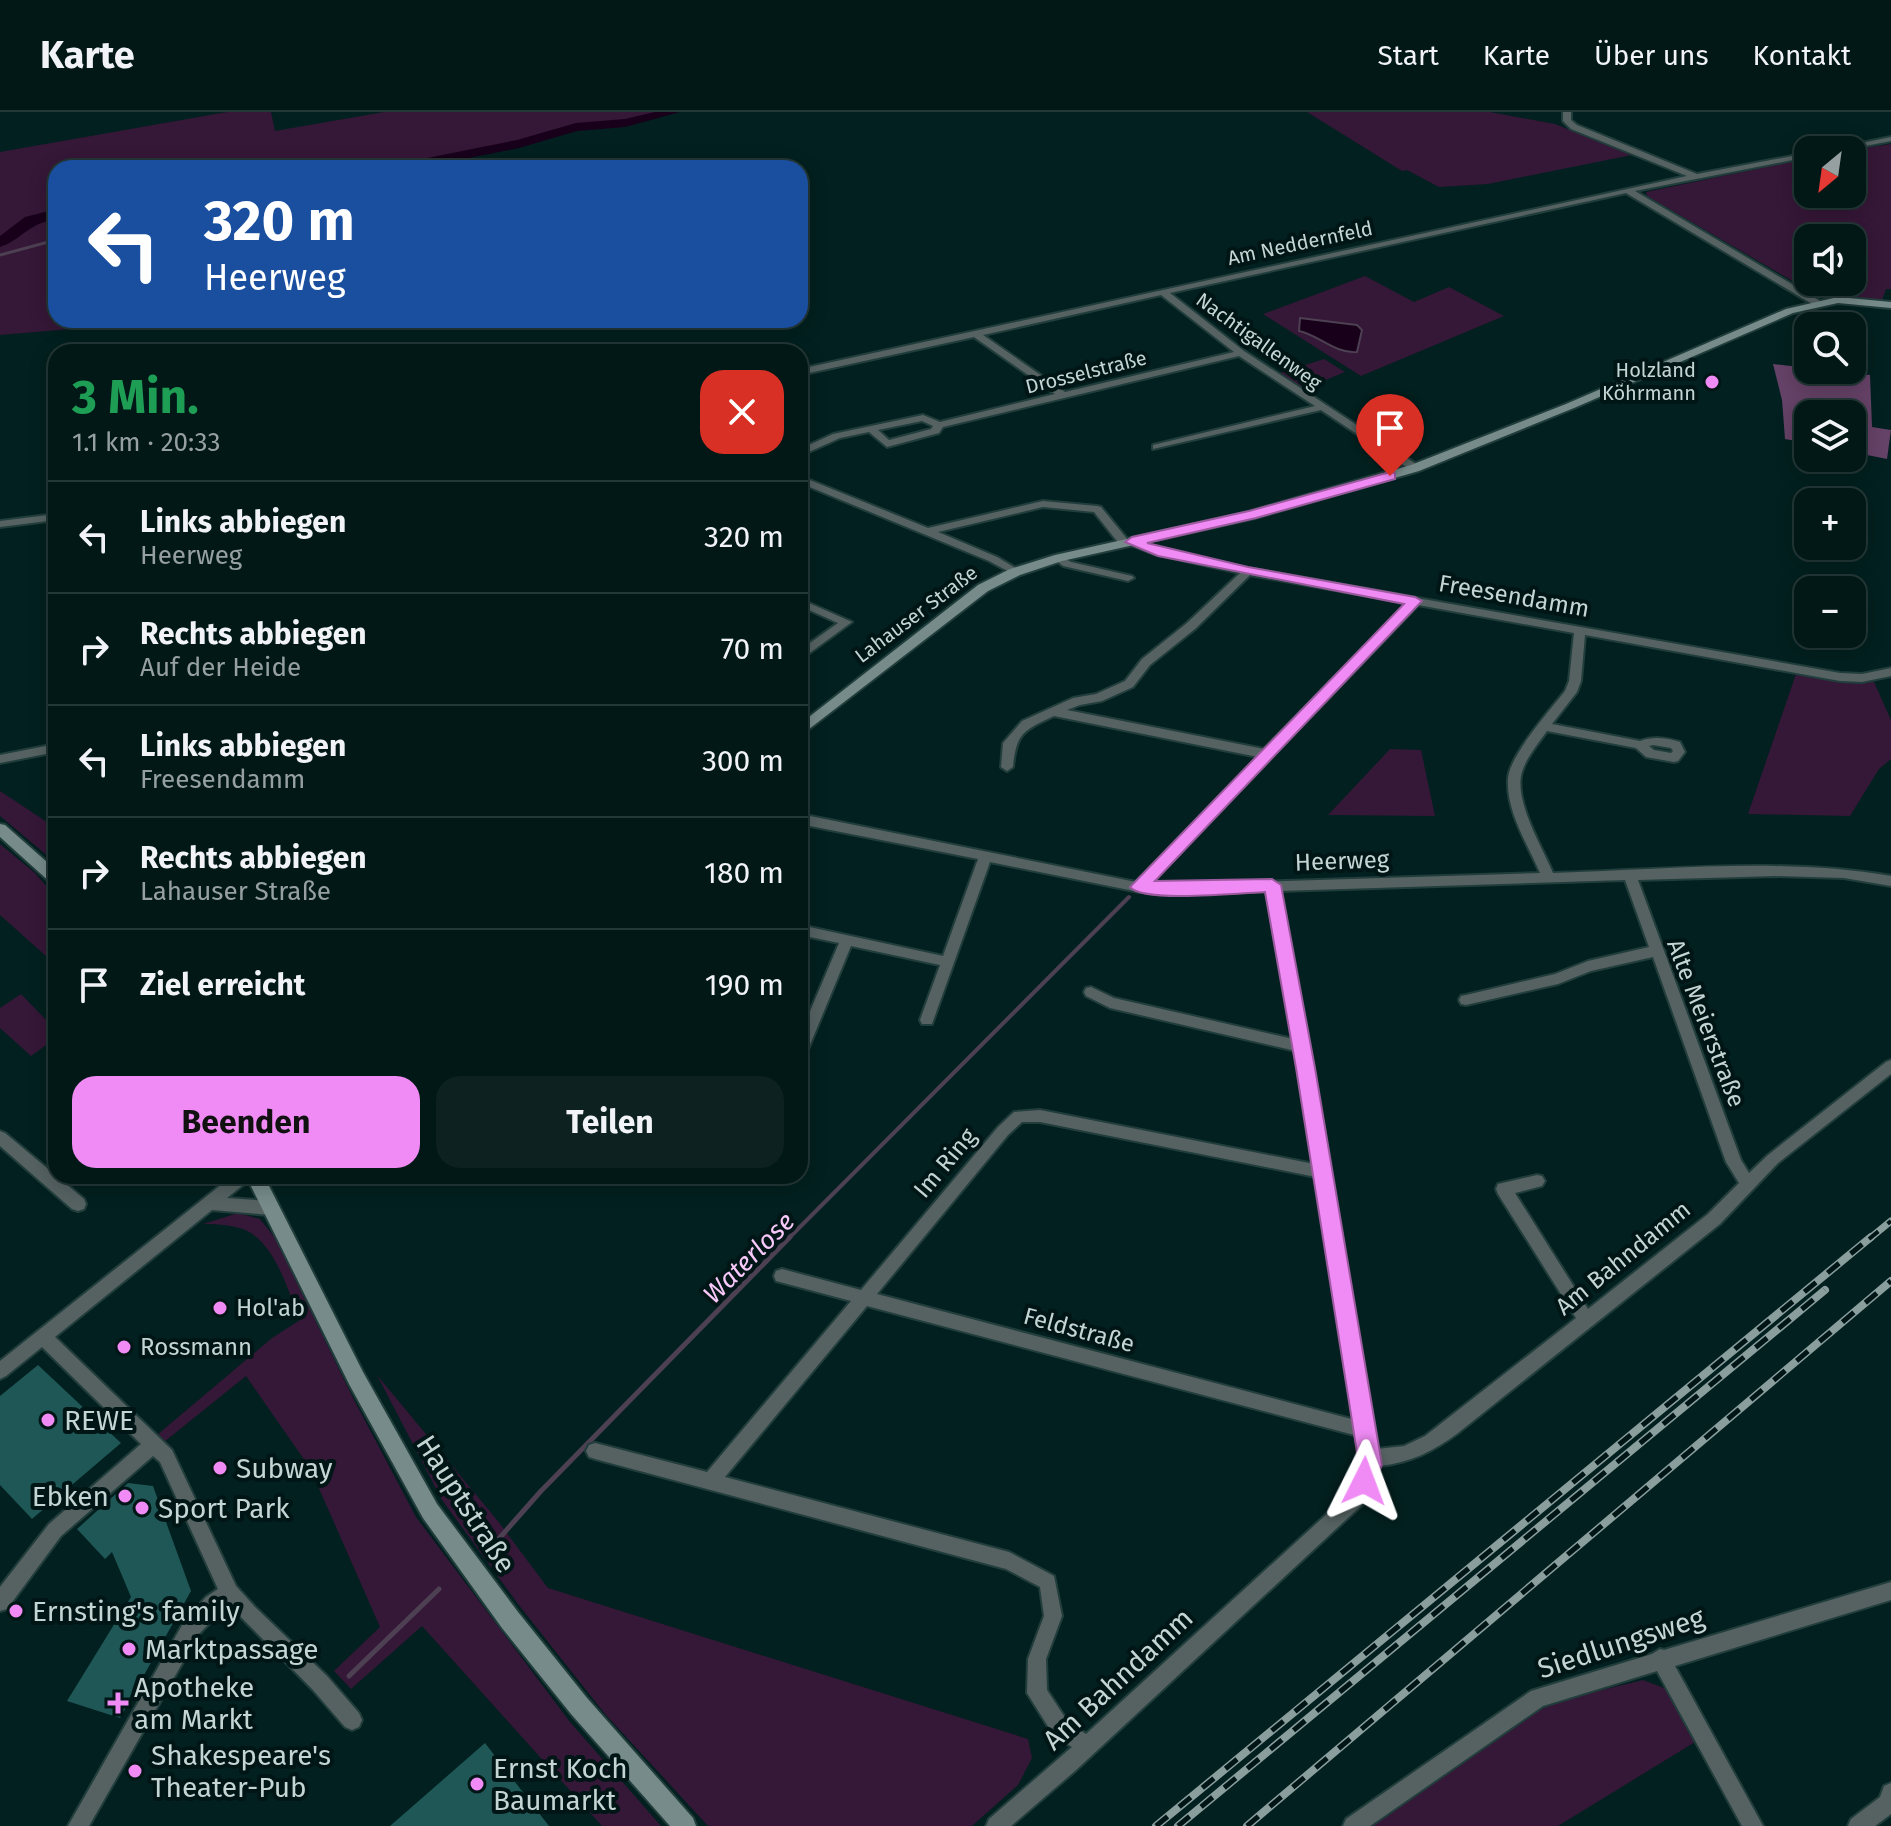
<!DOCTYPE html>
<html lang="de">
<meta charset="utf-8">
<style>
body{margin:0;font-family:"Fira Sans",sans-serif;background:#0c2120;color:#f1f3f6;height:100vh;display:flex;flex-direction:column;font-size:30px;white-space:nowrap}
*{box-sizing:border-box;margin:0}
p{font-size:26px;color:#96a0a1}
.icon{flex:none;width:44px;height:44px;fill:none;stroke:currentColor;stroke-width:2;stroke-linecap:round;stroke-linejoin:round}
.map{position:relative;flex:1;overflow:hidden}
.side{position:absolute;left:48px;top:232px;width:760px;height:840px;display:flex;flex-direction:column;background:#021817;border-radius:24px;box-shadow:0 4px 20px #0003,0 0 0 2px #233736}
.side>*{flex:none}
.guide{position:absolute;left:48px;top:48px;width:760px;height:168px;border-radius:24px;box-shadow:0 4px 20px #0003,0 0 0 2px #233736;background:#1a4fa0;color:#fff;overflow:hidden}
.needle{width:52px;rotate:209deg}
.controls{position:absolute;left:1794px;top:24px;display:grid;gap:16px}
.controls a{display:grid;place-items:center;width:72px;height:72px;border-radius:16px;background:#021817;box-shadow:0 4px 20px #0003,0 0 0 2px #233736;font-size:40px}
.pin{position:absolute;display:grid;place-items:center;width:68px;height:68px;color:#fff;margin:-82px -34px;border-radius:50% 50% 50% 0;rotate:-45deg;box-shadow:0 0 8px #0007}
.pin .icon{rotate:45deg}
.me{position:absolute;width:88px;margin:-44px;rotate:3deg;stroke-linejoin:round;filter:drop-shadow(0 0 6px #0008)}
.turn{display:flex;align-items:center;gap:28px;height:168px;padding:0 24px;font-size:36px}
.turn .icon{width:104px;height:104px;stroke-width:2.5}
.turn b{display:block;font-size:56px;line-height:68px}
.round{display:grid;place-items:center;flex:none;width:84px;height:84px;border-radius:24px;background:#0c2120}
.summary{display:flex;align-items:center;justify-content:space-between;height:136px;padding:0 24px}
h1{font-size:48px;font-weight:700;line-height:60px;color:#1e9e55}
.button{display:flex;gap:16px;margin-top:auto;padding:16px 24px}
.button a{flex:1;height:92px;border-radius:24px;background:#f08bf5;color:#111;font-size:32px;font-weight:700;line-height:92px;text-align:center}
.button a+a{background:#0c2120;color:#f1f3f6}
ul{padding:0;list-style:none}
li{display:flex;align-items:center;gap:24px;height:112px;padding:0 24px;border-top:2px solid #233736}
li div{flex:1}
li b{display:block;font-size:30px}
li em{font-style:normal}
header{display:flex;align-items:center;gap:48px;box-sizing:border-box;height:112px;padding:0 40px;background:#021817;border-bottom:2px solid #233736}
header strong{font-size:38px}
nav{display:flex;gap:44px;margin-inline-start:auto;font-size:28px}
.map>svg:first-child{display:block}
.green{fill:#351737;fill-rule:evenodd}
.forest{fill:#654267}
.water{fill:#18001a;stroke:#4c4052;stroke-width:2}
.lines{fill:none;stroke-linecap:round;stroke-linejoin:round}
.stream-far2{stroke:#4c4052;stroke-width:3}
.stream-far1{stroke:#4c4052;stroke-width:4}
.stream{stroke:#4c4052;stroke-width:5}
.river{fill:#18001a;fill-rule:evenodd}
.building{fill:#1e5756}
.street-casing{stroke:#213d3c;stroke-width:4}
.secondary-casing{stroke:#213d3c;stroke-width:4}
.street{fill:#556261;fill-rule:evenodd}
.secondary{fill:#768b8a;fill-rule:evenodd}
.rail-far1-casing{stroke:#8a9e9d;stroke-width:7}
.rail-casing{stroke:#8a9e9d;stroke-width:8}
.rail-far1{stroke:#001616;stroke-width:4;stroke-dasharray:12;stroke-linecap:butt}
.rail{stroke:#001616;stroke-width:5;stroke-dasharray:15;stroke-linecap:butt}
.route{fill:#f08bf5;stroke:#9c5a9f;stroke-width:2}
.poi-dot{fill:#f08bf5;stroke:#001616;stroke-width:3}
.labels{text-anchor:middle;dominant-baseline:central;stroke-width:8;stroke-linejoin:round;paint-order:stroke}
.far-street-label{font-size:20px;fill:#c5d5d4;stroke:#001616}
.far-poi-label{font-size:20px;fill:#c5d5d4;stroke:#001616;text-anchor:end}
.street-label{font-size:24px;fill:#c5d5d4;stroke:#001616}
.poi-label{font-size:24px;fill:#c5d5d4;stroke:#001616;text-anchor:start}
.water-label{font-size:26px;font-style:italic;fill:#f8c9f9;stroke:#001616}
.near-poi-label{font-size:28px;fill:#c5d5d4;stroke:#001616;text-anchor:start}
.near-street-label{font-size:28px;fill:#c5d5d4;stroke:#001616}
</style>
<header>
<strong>Karte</strong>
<nav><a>Start</a><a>Karte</a><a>Über uns</a><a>Kontakt</a></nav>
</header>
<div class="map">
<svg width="1891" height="1714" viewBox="0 0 1891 1714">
<rect width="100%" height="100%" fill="#02201f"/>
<path class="green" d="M227,0H271L275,19L384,0H662L624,9L576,13L517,30L387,56H56V208H91L94,215L0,223V40Z
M1307,0H1490L1555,12L1632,43L1488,72L1439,75L1407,58L1402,59Z
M1891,32V177H1886L1882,188L1837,184L1801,174L1647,84L1646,80L1808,46V82H1852V38ZM1808,126H1852V170H1808Z
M1365,164L1414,190L1449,175L1504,204L1361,264L1263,202Z
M1324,247L1345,260L1301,278L1277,262Z
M1797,559L1874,570L1891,608V647L1879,657L1850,704L1748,702Z
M1390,637L1421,638L1435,704L1328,703Z
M0,679L56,716V751L0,704Z
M0,732L35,761L56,785V853L0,803Z
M21,882L56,918V926L31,944L0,916V896Z
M238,1101L260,1107L275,1126L352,1284L416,1405L570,1610L661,1714H602L422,1514L351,1577L334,1559L380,1515L310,1356L246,1264L164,1330L157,1323L272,1226L300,1208C288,1180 278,1139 251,1121C239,1113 217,1112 203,1112Z
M377,1263L497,1408L548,1476L1028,1627L1032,1646L1018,1673L972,1714H708L605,1602L518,1492L442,1388Z
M1643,1568L1672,1579L1695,1630L1558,1714H1368L1491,1625L1557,1589Z"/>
<path class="forest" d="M1773,252L1870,263L1872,315L1891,318L1887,347L1852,340V302H1808V331L1785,327L1782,288Z"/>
<path class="water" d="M1300,206L1357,213L1362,218L1357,240C1335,242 1319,223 1299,219Z"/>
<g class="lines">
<path class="stream-far2" d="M0,143L52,129"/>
<path class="stream-far1" d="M788,1127L1129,785"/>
<path class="stream" d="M496,1430L541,1379L790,1125
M349,1564L439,1477"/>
<path class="river" d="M655,0H680L625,15L577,19L519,36L419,56H390L397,52L517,28L576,11L625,7Z
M45,100L56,101V109C31,108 22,128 0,135V124L25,105Z"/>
</g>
<path class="building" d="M38,1253L121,1331L32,1407L0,1373V1284Z
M128,1371L153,1374L191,1479L120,1606L67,1589L131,1485L112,1440L105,1447L77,1417Z
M485,1631L549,1714H390Z"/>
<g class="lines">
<g class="street-casing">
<path id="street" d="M1563,0H1571V8L1577,13L1697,62L1808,41V45L1635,79L1820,189V193H1814L1626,81L1170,181L1244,239L1419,354V358H1411L1321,298L1153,337V333L1315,294L1239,244L943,315L939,321L887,335L869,320L840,326L800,344V337L833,322L923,303L940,310L1055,282L974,225L800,263V257L1687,64L1571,17L1563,9ZM1161,183L1234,240L1065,280L983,223ZM922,309L933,314L931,317L889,328L878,318Z
M1891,25V29L1845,38H1828Z
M800,364L928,416L1043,389L1097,394L1101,395L1128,428L1132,427L1161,437L1248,456L1840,561L1862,562L1891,556V564L1862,570L1840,569L1585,523L1581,569L1577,580L1552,612L1640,629C1654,624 1666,626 1680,630L1685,640L1678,649L1674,650L1646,645L1636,636L1547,619C1538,632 1524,648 1521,664C1516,692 1542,735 1553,761C1665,758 1780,745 1891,764V774L1844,766L1775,764L1638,768L1741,1048L1749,1061L1768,1043L1886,950L1891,948V962L1778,1051L1720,1112L1458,1321C1434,1339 1410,1351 1379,1354L1364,1391L1075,1659L1011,1714H986L989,1707L1072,1635L1054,1624L1027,1581L1028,1547L1044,1504L1040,1475L1006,1457L595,1347L589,1345L586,1339L589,1333L595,1331L707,1360L851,1189L776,1169L774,1164L776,1159L782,1157L861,1178L998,1015L1014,1000L1040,998L1314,1052L1296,939L1110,896L1086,884L1084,880L1086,876L1091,875L1114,886L1293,927L1266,779L1189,782L1139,780L990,750L932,912H922L920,908L940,853L851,834L807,940L805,944L800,946V923L839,831L800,823V813L943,844L978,747L800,712V702L1136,770L1258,645L1054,604C1024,618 1016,621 1013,655L1007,659L1001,655L1003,631L1022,609L1073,586L1096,582L1125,569L1142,547L1187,511L1240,461L1154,442L1128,432L1120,433L1094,400L1043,395L938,420L997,445L1019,458V462L1015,463L989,449L800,371ZM1250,463L1407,491L1264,637L1067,598L1080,593L1102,589L1133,575L1150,553L1195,517ZM1418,493L1574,521L1569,569L1565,579C1550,598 1509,644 1508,667C1506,699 1528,733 1540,761L1189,772L1151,771ZM1653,633L1671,636L1673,639L1671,641L1654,638L1649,634ZM1625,768L1649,835L1588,849L1555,862L1466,883L1461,884L1459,888L1461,892L1466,893L1558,872L1591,859L1653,845L1726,1050L1739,1071L1708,1102L1588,1197L1515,1081L1542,1074L1545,1069L1542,1064L1537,1063L1498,1072L1496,1077L1498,1082L1576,1206L1425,1324L1404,1334L1377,1337L1313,956L1280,779ZM1022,1010H1040L1316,1065L1355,1308L877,1182L1008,1023ZM867,1194L1358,1324L1362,1353L1352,1379L1086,1622L1068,1610L1047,1578L1046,1547L1062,1504L1054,1464L1009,1440L725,1365Z
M56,402V408L0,415V409Z
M1059,443L1071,450L1132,464L1134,466L1128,469L1063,454L1053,446Z
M800,487L852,510L800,548V538L838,511L800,494Z
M56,632V640L0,651V643Z
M0,1019L5,1021L84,1087L86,1092L84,1097L78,1099L72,1097L0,1034Z
M232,1064H251L248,1069L227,1086L270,1089L276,1091L278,1096L276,1101L270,1103L212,1098L55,1225L172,1338L236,1474L255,1495L327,1564L359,1601L362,1608L359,1615L352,1618L345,1615L313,1578L228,1492L199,1522L89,1714H68L185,1508L206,1485L218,1477L160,1350L153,1344L61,1424L7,1497L0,1499V1475L49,1412L141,1332L42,1235L6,1264L0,1267V1249Z
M1891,1470V1488L1675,1554L1763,1714H1742L1657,1559L1543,1594L1370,1714H1343L1346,1707L1531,1579L1652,1542L1660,1537L1664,1538Z
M1891,1671V1702L1875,1714H1848L1851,1707L1880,1685L1884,1674Z"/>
</g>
<g class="secondary-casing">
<path id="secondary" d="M1838,185L1891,190V196L1838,191L1793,201L1574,296L1419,359L1255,406L1062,449L1020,463L988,479L800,624V612L978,473L1010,457L1055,443L1248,400L1411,353L1566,292L1786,197Z
M0,712L5,713L56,758V772L51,771L0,725Z
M246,1064H264L363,1260L437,1392L518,1500L587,1586L693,1706L696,1714H670L571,1602L502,1516L423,1406L349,1272Z"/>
</g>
<use href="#street" class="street"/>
<use href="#secondary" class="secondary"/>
<g class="rail-far1-casing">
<path id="rail-far1" d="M1869,1127L1891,1109"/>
</g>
<g class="rail-casing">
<path id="rail" d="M1156,1714L1871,1125
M1178,1714L1825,1178
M1247,1714L1891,1169"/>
</g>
<use href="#rail-far1" class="rail-far1"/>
<use href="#rail" class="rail"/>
</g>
<path class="route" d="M1390,360L1395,361V367L1256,406L1147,431L1248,455L1415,485L1422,489L1155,769L1272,767L1281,773L1315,956L1382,1353L1372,1377L1364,1380L1356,1377L1353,1369L1359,1353L1296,956L1265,780C1241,781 1143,791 1130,775L1404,492L1158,444L1125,430L1132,425L1249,399Z"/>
<g class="poi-dot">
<circle cx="1712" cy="270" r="8"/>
<circle cx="220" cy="1196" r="8"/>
<circle cx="124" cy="1235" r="8"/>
<circle cx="48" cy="1308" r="8"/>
<circle cx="220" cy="1356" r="8"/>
<circle cx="125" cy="1384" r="8"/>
<circle cx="142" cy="1396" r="8"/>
<circle cx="16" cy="1499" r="8"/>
<circle cx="129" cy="1537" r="8"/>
<path d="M114 1579h8v8h8v8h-8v8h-8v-8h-8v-8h8z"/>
<circle cx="135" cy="1659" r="8"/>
<circle cx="477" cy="1672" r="8"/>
</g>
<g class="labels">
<g class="far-street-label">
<text transform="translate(1300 131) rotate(-12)">Am Neddernfeld</text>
<text transform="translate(1259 229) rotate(36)">Nachtigallenweg</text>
<text transform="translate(1086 260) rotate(-14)">Drosselstraße</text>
<text transform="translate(916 502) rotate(-37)">Lahauser Straße</text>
</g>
<g class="far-poi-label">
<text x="1696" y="258">Holzland<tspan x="1696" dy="23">Köhrmann</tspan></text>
</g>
<g class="street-label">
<text transform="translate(1514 484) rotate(10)">Freesendamm</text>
<text transform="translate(1342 749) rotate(-2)">Heerweg</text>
<text transform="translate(1706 911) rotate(69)">Alte Meierstraße</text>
<text transform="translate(945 1051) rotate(-50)">Im Ring</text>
<text transform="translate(1623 1146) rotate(-39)">Am Bahndamm</text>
<text transform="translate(1079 1218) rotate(15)">Feldstraße</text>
</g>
<g class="poi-label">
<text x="236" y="1196">Hol'ab</text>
<text x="140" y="1235">Rossmann</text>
</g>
<g class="water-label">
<text transform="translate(749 1146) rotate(-45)">Waterlose</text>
</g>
<g class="near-poi-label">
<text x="64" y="1308">REWE</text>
<text x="236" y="1356">Subway</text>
<text x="109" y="1384" text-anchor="end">Ebken</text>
<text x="158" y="1396">Sport Park</text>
<text x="32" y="1499">Ernsting's family</text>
<text x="145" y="1537">Marktpassage</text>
<text x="134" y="1575">Apotheke<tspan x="134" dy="32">am Markt</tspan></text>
<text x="151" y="1643">Shakespeare's<tspan x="151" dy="32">Theater-Pub</tspan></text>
<text x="493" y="1656">Ernst Koch<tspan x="493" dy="32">Baumarkt</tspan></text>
</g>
<g class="near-street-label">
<text transform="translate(466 1392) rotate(57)">Hauptstraße</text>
<text transform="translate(1621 1531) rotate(-18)">Siedlungsweg</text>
<text transform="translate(1118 1567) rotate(-43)">Am Bahndamm</text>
</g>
</g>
</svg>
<div class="controls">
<a><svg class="needle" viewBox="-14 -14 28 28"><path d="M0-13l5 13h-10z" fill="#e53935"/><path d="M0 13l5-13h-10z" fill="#96a0a1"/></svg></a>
<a><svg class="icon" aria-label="sound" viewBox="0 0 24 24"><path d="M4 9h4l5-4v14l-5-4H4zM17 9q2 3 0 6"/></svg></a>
<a><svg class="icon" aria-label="search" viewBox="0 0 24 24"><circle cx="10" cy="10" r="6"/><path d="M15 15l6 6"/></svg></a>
<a><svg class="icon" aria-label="layers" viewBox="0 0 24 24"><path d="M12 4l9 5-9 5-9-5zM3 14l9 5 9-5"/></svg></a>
<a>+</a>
<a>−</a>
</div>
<div class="pin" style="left:1390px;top:364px;background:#d93025"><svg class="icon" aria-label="arrive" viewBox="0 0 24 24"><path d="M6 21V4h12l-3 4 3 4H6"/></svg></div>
<svg class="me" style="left:1364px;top:1369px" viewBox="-20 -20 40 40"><path d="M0-17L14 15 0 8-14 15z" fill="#f08bf5" stroke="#fff" stroke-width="4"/></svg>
<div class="guide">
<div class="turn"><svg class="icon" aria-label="left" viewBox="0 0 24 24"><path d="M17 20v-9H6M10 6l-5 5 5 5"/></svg><div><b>320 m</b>Heerweg</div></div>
</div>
<section class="side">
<div class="summary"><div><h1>3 Min.</h1><p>1.1 km · 20:33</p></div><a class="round" style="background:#d93025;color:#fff"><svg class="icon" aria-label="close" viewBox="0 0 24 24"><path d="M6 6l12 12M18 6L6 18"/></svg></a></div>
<ul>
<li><svg class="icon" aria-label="left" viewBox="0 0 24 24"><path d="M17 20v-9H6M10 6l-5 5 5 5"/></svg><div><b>Links abbiegen</b><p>Heerweg</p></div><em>320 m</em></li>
<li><svg class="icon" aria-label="right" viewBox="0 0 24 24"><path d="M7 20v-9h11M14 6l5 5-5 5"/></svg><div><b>Rechts abbiegen</b><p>Auf der Heide</p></div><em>70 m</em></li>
<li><svg class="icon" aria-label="left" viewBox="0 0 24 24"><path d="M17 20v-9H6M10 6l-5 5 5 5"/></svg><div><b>Links abbiegen</b><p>Freesendamm</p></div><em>300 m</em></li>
<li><svg class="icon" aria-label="right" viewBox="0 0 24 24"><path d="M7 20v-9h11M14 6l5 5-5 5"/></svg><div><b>Rechts abbiegen</b><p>Lahauser Straße</p></div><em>180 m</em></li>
<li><svg class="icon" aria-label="arrive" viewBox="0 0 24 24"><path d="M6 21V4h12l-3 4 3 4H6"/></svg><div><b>Ziel erreicht</b></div><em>190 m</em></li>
</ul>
<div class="button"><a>Beenden</a><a>Teilen</a></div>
</section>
</div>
